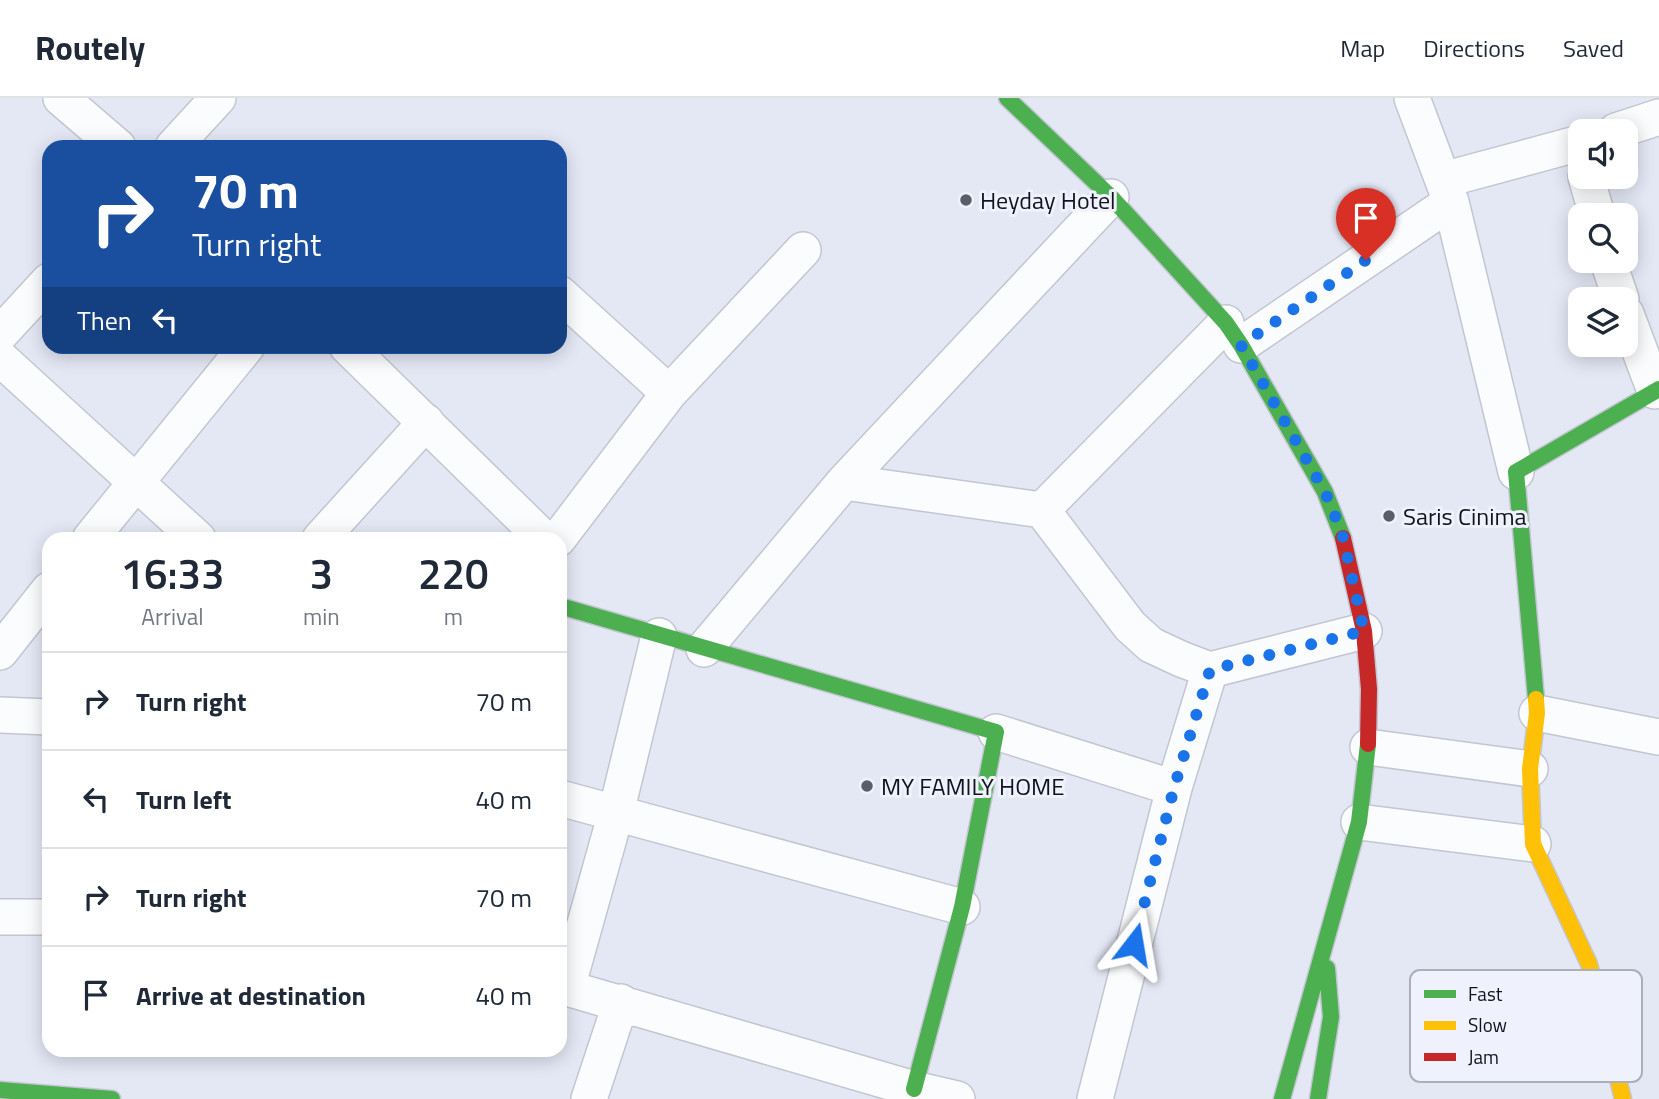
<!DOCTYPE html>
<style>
body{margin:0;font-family:"Titillium Web",sans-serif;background:#f6f6f7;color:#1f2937;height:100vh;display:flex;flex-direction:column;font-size:26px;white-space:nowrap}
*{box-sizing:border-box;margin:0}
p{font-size:23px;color:#747a83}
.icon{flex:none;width:38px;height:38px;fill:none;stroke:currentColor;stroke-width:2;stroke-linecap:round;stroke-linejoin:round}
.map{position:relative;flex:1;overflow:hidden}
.details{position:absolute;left:42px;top:434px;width:525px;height:525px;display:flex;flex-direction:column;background:#fff;border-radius:21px;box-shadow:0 4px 18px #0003}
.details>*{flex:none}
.hud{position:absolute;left:42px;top:42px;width:525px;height:214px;border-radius:21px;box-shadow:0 4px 18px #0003;background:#1a4fa0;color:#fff;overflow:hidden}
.fabs{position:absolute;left:1568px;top:21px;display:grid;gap:14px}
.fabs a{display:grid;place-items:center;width:70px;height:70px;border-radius:14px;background:#fff;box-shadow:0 4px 18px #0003;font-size:35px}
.pin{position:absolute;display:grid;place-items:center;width:60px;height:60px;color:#fff;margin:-72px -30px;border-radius:50% 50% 50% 0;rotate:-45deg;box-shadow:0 0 7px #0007}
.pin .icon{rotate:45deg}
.me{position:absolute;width:77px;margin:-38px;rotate:14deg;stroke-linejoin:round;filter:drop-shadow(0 0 5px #0008)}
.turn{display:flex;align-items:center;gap:24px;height:147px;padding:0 35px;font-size:32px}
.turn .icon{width:91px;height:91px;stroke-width:2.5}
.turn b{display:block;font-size:49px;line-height:60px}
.then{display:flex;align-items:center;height:66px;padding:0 35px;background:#0003;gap:14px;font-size:26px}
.eta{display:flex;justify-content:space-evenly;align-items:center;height:119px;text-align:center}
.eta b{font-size:42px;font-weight:600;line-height:49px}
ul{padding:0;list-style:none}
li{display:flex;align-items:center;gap:21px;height:98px;padding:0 35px;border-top:2px solid #e0e1e3}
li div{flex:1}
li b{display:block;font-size:26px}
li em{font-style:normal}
header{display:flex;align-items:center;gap:42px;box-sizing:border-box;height:98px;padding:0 35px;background:#fff;border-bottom:2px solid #e0e1e3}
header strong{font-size:33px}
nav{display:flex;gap:38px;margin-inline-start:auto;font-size:24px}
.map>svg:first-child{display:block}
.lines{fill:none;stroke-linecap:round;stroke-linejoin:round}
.street-casing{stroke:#c3c6d1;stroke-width:38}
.fast-casing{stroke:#c3c6d1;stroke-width:19}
.slow-casing{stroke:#c3c6d1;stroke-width:19}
.jam-casing{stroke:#c3c6d1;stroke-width:19}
.street{stroke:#fbfcfe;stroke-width:35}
.fast{stroke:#4caf50;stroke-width:16}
.slow{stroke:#ffc107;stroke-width:16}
.jam{stroke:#c62828;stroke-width:16}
.route{stroke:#1a73e8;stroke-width:12;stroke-dasharray:0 21.6}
.poi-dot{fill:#5b5e68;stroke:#eff2fc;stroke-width:2.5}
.labels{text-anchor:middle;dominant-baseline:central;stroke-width:6;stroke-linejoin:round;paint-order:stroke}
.poi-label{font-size:24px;fill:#11141c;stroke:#eff2fc;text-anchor:start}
.key{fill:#eff2fc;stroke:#acafb9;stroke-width:2}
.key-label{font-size:19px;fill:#11141c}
</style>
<header>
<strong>Routely</strong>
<nav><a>Map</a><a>Directions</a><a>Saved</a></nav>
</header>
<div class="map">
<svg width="1659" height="1001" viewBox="0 0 1659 1001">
<rect width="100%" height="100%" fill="#e4e8f5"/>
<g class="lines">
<g class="street-casing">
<path id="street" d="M61,0L118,49
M1412,0L1451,104L1516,374
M1616,33L1659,19
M173,49L218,0
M1586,79L1597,117
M1443,82L1580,45
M1608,163L1621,201
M560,196L669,295
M1626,216L1655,293
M0,236L49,183
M1241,247L1451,104
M347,248L544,441
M0,260L198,441
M844,384L1042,412L1130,528L1151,547L1181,561L1210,572L1364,533
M1042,412L1226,225
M90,441L247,248
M320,441L426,324
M558,441L669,295L803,152
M704,551L844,384L1111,99
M0,554L49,492
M1537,615L1659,639
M0,617L49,619
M996,634L1174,690L1095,1001
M1368,649L1530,671
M1174,690L1210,572
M560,700L962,809
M1359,724L1533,746
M0,819H49
M560,888L914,991L957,1001
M567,890L616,715L659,538
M589,1001L621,904"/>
</g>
<g class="fast-casing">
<path id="fast" d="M1007,0L1111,99L1226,225L1241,247L1325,394L1343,440
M560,508L996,634L962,809L914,991
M1536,601L1516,374L1659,291
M0,992L112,1001
M1282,1001L1359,724L1368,646
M1318,1001L1331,919L1327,870"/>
</g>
<g class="slow-casing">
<path id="slow" d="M1536,601L1537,615L1530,671L1533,746L1589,866L1623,1001"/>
</g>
<g class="jam-casing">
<path id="jam" d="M1343,440L1364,533L1369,591L1368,646"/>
</g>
<use href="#street" class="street"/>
<use href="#fast" class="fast"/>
<use href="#slow" class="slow"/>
<use href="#jam" class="jam"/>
</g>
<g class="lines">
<path class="route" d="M1134,846L1174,690L1210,572L1364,533L1342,435L1325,394L1241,247L1366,162"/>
</g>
<g class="poi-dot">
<circle cx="966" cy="102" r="7"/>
<circle cx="1389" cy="418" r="7"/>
<circle cx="867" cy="688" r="7"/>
</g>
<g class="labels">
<g class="poi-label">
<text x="980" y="102">Heyday Hotel</text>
<text x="1403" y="418">Saris Cinima</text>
<text x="881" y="688">MY FAMILY HOME</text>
</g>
</g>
<rect x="1410" y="872" width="232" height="112" rx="10" class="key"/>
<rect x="1424" y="892" width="32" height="8" fill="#4caf50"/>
<rect x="1424" y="923" width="32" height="9" fill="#ffc107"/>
<rect x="1424" y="955" width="32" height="8" fill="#c62828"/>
<g class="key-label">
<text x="1468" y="903">Fast</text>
<text x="1468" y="934">Slow</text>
<text x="1468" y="966">Jam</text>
</g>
</svg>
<div class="fabs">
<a><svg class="icon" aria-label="sound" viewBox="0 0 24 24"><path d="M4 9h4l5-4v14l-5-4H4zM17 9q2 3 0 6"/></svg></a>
<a><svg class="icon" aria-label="search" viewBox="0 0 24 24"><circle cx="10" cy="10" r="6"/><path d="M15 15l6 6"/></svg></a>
<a><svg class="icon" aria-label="layers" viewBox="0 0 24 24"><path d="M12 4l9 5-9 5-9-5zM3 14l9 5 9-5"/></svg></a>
</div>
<div class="pin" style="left:1366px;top:162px;background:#d93025"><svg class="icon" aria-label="arrive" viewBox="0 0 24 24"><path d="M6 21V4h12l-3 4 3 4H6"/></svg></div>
<svg class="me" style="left:1134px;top:846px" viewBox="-20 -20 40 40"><path d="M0-17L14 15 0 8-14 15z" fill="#1a73e8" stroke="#fff" stroke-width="4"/></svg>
<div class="hud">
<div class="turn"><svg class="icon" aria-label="right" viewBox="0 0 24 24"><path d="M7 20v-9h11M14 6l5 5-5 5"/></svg><div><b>70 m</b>Turn right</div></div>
<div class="then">Then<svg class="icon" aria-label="left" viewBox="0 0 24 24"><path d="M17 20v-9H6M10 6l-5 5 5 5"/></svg></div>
</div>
<section class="details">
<div class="eta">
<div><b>16:33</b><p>Arrival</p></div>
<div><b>3</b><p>min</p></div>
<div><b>220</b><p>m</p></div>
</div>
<ul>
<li><svg class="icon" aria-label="right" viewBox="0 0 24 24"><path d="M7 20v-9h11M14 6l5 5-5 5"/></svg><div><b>Turn right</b></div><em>70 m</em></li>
<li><svg class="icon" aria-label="left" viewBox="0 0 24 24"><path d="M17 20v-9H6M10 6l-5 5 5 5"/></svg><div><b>Turn left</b></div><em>40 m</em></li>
<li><svg class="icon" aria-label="right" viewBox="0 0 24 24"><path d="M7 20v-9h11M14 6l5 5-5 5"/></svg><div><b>Turn right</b></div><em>70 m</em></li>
<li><svg class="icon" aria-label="arrive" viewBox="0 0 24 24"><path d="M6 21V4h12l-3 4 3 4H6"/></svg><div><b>Arrive at destination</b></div><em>40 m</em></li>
</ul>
</section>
</div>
